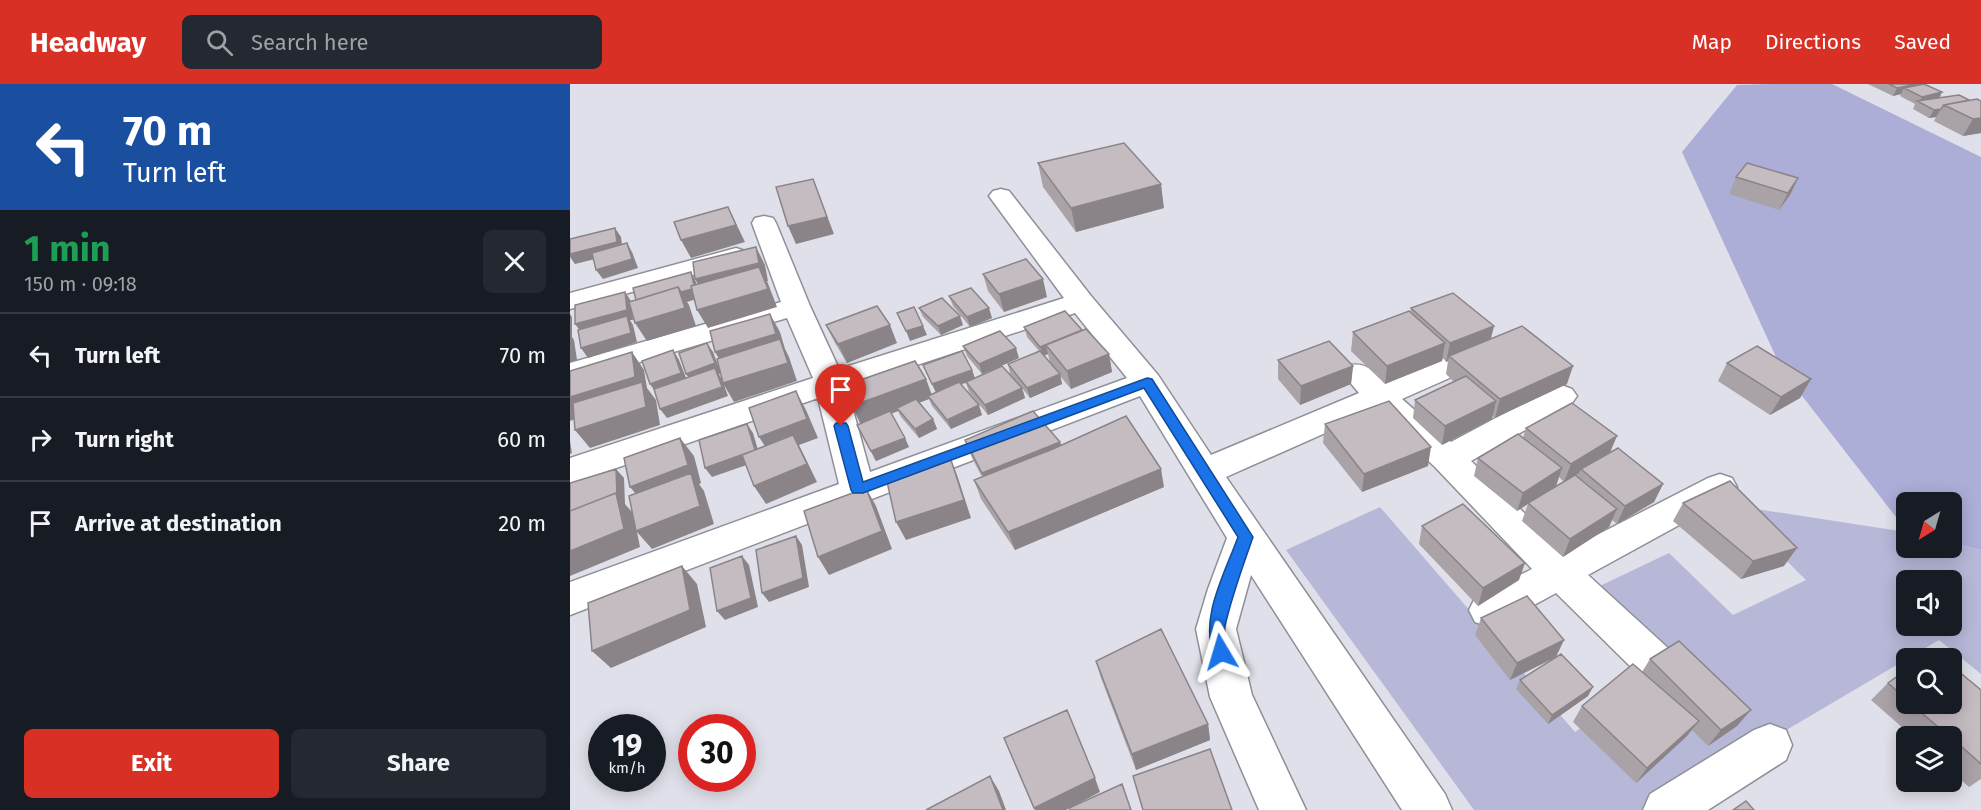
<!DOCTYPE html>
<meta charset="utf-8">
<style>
body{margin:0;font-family:"Fira Sans",sans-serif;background:#242831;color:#f1f3f6;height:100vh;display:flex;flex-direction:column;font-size:22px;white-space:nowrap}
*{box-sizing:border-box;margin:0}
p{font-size:20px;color:#9ea1a6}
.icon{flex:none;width:33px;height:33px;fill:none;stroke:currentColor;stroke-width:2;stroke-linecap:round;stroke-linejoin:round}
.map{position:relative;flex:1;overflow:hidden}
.panel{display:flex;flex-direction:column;background:#171b24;width:570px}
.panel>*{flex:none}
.hud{background:#1a4fa0;color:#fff;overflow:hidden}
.needle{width:39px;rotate:217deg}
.fabs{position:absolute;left:1326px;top:408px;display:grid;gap:12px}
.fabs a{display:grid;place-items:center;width:66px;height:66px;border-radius:9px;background:#171b24;box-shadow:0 3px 15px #0003;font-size:30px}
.speed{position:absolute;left:18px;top:630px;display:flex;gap:12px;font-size:30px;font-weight:700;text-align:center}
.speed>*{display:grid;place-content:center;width:78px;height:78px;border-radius:50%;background:#171b24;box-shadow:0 3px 15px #0003;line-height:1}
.speed small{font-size:15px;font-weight:400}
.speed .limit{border:9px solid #d22;background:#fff;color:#111}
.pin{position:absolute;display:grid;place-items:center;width:51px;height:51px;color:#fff;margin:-62px -26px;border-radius:50% 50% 50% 0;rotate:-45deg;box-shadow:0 0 6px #0007}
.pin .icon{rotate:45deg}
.me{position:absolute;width:66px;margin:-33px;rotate:353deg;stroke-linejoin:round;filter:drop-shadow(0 0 4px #0008)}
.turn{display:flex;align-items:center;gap:21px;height:126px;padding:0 24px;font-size:27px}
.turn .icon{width:78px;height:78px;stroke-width:2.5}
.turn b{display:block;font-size:42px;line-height:51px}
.round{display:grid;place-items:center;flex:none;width:63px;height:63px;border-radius:9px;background:#242831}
.head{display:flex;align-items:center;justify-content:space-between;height:102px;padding:0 24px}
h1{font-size:36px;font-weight:700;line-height:45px;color:#1e9e55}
.primary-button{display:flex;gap:12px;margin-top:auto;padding:12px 24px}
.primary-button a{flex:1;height:69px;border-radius:9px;background:#d93025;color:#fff;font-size:24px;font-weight:700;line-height:69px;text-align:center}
.primary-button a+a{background:#242831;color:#f1f3f6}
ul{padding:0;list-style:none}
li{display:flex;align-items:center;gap:18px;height:84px;padding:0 24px;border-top:2px solid #363941}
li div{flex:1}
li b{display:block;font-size:22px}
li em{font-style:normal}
header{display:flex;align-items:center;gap:36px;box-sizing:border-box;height:84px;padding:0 30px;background:#d93025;color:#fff}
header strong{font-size:28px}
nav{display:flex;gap:33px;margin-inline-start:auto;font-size:21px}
.search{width:420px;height:54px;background:#242831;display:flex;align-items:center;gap:15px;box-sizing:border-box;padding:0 21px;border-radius:9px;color:#9ea1a6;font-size:22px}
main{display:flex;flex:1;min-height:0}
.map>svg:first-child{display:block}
.green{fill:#b7b8d8;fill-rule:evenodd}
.forest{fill:#adaed8}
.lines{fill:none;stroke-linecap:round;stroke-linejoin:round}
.minor-casing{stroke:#8f8f99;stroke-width:3}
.minor{fill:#fff;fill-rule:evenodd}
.wall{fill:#a9a2a7;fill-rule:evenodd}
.shaded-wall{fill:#8a8488}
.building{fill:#c5bcc2;stroke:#8a8488;stroke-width:1.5}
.route{fill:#1a73e8;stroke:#114b97;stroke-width:1.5}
</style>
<header>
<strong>Headway</strong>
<div class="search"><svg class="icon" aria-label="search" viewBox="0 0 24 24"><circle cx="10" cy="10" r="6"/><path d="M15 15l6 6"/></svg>Search here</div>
<nav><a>Map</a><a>Directions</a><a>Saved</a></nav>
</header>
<main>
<section class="panel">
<div class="hud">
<div class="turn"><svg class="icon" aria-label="left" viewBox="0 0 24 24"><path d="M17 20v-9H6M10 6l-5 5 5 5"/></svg><div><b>70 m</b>Turn left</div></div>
</div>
<div class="head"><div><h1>1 min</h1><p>150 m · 09:18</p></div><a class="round"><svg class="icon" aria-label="close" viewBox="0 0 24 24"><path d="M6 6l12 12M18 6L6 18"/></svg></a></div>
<ul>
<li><svg class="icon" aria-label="left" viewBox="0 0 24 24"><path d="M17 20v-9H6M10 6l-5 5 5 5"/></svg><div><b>Turn left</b></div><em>70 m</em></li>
<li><svg class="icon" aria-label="right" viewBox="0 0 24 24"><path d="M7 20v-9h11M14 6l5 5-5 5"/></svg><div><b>Turn right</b></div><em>60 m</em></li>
<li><svg class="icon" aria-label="arrive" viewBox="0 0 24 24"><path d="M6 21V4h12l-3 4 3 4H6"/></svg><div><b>Arrive at destination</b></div><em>20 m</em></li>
</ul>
<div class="primary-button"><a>Exit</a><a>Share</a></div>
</section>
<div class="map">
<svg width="1411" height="726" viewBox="0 0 1411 726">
<rect width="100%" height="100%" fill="#e0e0ea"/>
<path class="green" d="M1160,421L1336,448V464H1382V459L1411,466V590L1369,556L1081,726H904L716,466L810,423L1005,648L1078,595L1013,510L1099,469L1163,531L1236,496ZM1336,496H1382V542H1336Z"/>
<path class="forest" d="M1201,0H1262L1411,73V466L1382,459V418H1336V446L1212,286L1112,68L1167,1Z"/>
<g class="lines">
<g class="minor-casing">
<path id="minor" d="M431,105L439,107L521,212L588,291L641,371L789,309L772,289L776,282C795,277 802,286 814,298L917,257L927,259L932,266L927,273L832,315L881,358L980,305L991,301L1002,305L1007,312L1002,319L901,377L994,468L1138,394L1150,390L1162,394L1167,403L1162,412L1018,491L1099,565L1105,578L1099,591L1084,596L1069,591L986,509L933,538L919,543L905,538L899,526L905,514L962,485L865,383L805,327L656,393L875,710L882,726H832L681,491L666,545L682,611L736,726H689L640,613L626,545L638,505L657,454L570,312L0,531V498L269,400L248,314L0,400V374L243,294L217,234L0,299V279L211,218L182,139L185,134L194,132L203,134L206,139L240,222L269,285L494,214L419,112L423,107ZM505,229L557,294L300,388L277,304Z
M166,164L175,167L179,172L175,177L0,225V209Z
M1200,640L1216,646L1222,661L1216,676L1138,726H1073L1080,710L1184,646Z"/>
</g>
<use href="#minor" class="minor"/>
</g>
<path class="wall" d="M1298,0H1354L1372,8L1369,14L1389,11L1411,49L1393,52L1364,37L1366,33L1359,34L1343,25L1345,20L1330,12L1331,10L1323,12Z
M468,79L594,124L506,148L473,103Z
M1166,93L1228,94L1220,111L1209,126L1159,110Z
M413,190L477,213L434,228L418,207Z
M379,212L422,234L400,243L383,222Z
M349,224L393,241L371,251L353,233Z
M841,224L924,242L921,255L997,300L925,334L922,332V335L872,361L843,334L845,316L884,298L876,290L878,277L876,278L873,274L872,277L815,300L781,267L783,248L840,228Z
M256,241L327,259L277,279L265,259Z
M454,243L512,246L539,270L542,288L501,305L490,292L492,300L460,314L452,304L455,314L418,331L399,308L396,299L391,301L412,331L381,345L362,322L359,315L349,319L363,335L367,345L349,354L331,333L328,327L321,330L339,363L306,377L291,350V339L356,295L361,310L366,308L353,281L402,286L405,294L450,302L440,290L438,280L469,267L457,253ZM478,270L480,279L474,272Z
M393,262L449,274L412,290L397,272Z
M708,276L783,282L781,300L730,321L708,295Z
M1157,279L1241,295L1230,314L1200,331L1148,297Z
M755,340L858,382L792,408L753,359Z
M956,344L1040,368L1093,400L1084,418L1047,440L1042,436L1039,443L993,473L952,437L958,420L947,427L904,392L908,374L953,354ZM989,393L994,398L975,409L986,402Z
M395,356L490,358L491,361L594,403L445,466L411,415L404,396L412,393L402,374Z
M1113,419L1214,482L1171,495L1103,437Z
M852,442L949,496L908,522L849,460Z
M911,534L986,573L940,596L905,551Z
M1080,575L1167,642L1138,662L1122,646L1116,653L1066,699L1003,638L1012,622L1072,588Z
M526,577L638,640L640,656L566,686L531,594Z
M1336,586V620H1382L1411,606V695L1399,703L1382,688V652H1342L1301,616L1318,599Z
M950,596L1018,612L978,640L946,605Z"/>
<path class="shaded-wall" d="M1347,0H1354L1334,4L1331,10L1323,12L1327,4Z
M1372,8L1368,17L1349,18L1352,13Z
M1371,25L1366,33L1359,34L1364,26Z
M1411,34V49L1393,52L1403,35Z
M1228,94L1220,111L1209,126L1218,109Z
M243,95L264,150L226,160L218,142Z
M591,100L594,124L506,148L501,124Z
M158,123L175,158L121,174L111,156Z
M45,144L51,153L53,168L5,180L0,173V170Z
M57,159L62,168L68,184L33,195L26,186Z
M186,163L195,181L198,197H197L207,223L138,244L127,226L135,213L125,195Z
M121,188L126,198L130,214L117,218L119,221L126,242L77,257L65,239Z
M473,195L477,213L434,228L429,210Z
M55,208L61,217L63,236H60L63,241L67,258L18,274L11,264L12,249L5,240Z
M419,224L422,234L400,243L397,233Z
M0,230L2,233V253L4,256L7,276L0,278Z
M200,230L210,248L215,265L219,273L227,297L164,318L154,301L158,312L97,334L90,325L123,299L116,290L137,259L143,268L151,289L149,290L151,294L156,287L145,268Z
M390,232L393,241L371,251L368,242Z
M320,241L327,259L277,279L268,260Z
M353,242L357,251L340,257L336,247Z
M924,242L919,260L879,272L878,277L876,278L880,259Z
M512,246L476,261L478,270L473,272L470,263Z
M875,259L872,277L815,300L817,282Z
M446,264L449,274L412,290L409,280Z
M103,266L109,276L118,299L87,310L80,300Z
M62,268L74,286L77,304L86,316L90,341L20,364L5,346L8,334L0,337V305Z
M539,270L542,288L501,305L497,287Z
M783,282L781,300L730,321L731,302Z
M1003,282L997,300L925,334L930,315Z
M402,286L405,295L366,309L362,300Z
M490,290L492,300L460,314L457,304Z
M356,295L363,314L358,312L359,315L329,326L327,324L328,327L291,341L282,322Z
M1241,295L1230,314L1200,331L1211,313Z
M452,304L455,314L418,331L415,321Z
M226,307L236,326L248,354L229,361L247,398L196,420L184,402L201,371L189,353Z
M926,317L922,335L872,361L875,342Z
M409,321L412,331L381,345L377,336Z
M363,335L367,345L349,354L345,345Z
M177,340L183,349L191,376L142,393L135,384Z
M1047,352L1039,371L1011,385L1009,389L994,398L1001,380Z
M110,354L124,372L131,399L129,400L134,407L144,440L82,465L67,448L70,463L0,492V441L46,385L54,394L55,420L62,428L75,421L60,403Z
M335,354L339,363L306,377L301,367Z
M0,357L2,369L0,370Z
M490,358L495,376L419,407L412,389Z
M861,363L858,382L792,408L794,390Z
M380,373L387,391L401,434L336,456L326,438Z
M992,384L986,402L947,427L953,409Z
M591,385L594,403L445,466L438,448Z
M1093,400L1084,418L1047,440L1055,422Z
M296,404L306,422L322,465L259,491L248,473Z
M1047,425L1039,443L993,473L1000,455Z
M226,452L232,461L239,503L199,518L192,509Z
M1227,464L1214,482L1171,495L1183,477Z
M172,472L179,481L188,523L155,536L147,527Z
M955,479L949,496L908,522L913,504Z
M112,482L127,500L136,543L41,584L22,567Z
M994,556L986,573L940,596L947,579Z
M1023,603L1018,612L978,640L982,631Z
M1181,626L1167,642L1138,662L1151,646Z
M1129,637L1116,653L1066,699L1077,684Z
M638,640L640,656L566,686L562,670Z
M420,692L429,707L436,726H433Z
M525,694L530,708L496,726H465L464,724Z"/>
<path class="building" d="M1319,0H1347L1327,4Z
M1354,0L1372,8L1352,13L1334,4Z
M1389,11L1399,16L1374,21L1371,25L1364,26L1347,17Z
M1407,15L1411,17V34L1403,35L1374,21Z
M554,59L591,100L501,124L468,79Z
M1177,79L1228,94L1218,109L1166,93Z
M243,95L257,133L218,142L206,103Z
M158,123L166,141L111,156L104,138Z
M45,144L47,158L0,170V155Z
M57,159L62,175L26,186L22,169Z
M186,163L189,179L125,195L123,178Z
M456,175L473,195L429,210L413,190Z
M189,183L198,205L127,226L121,202Z
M121,188L124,201L121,202L122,205L111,208L108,203L66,216L63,204Z
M108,203L115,224L65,239L59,218Z
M401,204L419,224L397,233L379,212Z
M55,208L57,226L5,240V221Z
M883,209L924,242L880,259L841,224Z
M372,214L390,232L368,242L349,224Z
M307,222L320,241L268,260L256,241Z
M344,223L353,242L336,247L327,229Z
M495,227L512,246L470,263L454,243Z
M839,227L875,259L817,282L783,248Z
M200,230L206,250L145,268L140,247Z
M57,232L61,249L11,264L8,246Z
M952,242L1003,282L930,315L879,272Z
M516,245L539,270L497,287L476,261Z
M430,247L446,264L409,280L393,262Z
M210,255L218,279L153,299L147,275Z
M759,257L783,282L731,302L708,276Z
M137,259L145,279L116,290L109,269Z
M1187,262L1241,295L1211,313L1157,279Z
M103,266L111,289L80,300L72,277Z
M392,267L402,286L362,300L353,281Z
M470,267L490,290L457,304L438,280Z
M62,268L65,293L0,313V287Z
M345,277L356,295L282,322L273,302Z
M432,282L452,304L415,321L396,298Z
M145,284L152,303L90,325L84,305Z
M896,292L926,317L875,342L845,316Z
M72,298L76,323L5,346L3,319Z
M389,298L409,321L377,336L358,312Z
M226,307L237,335L189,353L179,324Z
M346,315L363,335L345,345L327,324Z
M819,317L861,363L794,390L755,340Z
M1002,319L1047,352L1001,380L956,344Z
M320,327L335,354L301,367L287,341Z
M463,327L490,358L412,389L395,356Z
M556,332L591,385L438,448L404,396L483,365Z
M177,340L185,366L135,384L129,356Z
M948,350L992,384L953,409L908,374Z
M223,351L237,380L184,402L172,371Z
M110,354L118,381L60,403L54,374Z
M1048,364L1093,400L1055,422L1011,385Z
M380,373L394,416L326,438L316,393Z
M46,385L47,411L46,409L0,427V399Z
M121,389L130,422L66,447L59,412Z
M1005,391L1047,425L1000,455L958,419Z
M1160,397L1227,464L1183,477L1113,419Z
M296,404L312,447L248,473L234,427Z
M46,409L54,445L0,467V427Z
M893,420L955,479L913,504L852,442Z
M226,452L233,494L192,509L186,466Z
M172,472L181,514L147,527L140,484Z
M112,482L120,526L22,567L18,519Z
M957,512L994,556L947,579L911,534Z
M591,545L638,640L562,670L526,577Z
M1109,557L1181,626L1151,646L1080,575Z
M1363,567L1372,574H1353Z
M991,570L1023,603L982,631L950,596Z
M1063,580L1129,637L1077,684L1012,622Z
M1382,582L1411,606V680L1382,654V652H1379L1341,620H1382Z
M1336,586V615L1318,599Z
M497,626L525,694L464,724L434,654Z
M640,665L662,726H573L563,692Z
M420,692L433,726H356Z
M552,700L561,726H500L499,724Z
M1176,717L1184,726H1163Z"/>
<path class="route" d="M577,294L582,295L683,453C673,482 662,511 655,542C653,553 662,563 657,573L651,576L645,573C628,536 655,489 668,453L574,304L293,409H283L281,406L264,342L266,339H276L278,342L293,398Z"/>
</svg>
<div class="fabs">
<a><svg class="needle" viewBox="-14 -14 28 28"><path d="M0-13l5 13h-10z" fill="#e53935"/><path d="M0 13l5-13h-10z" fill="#9ea1a6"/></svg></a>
<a><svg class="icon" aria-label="sound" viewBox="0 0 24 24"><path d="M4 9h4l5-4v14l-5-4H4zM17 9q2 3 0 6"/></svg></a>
<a><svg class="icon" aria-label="search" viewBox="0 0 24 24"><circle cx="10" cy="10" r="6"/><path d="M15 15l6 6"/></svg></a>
<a><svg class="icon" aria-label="layers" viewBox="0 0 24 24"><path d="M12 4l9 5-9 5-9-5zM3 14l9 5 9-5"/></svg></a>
</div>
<div class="speed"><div>19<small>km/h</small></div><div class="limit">30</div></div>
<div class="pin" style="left:271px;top:342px;background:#d93025"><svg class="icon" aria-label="arrive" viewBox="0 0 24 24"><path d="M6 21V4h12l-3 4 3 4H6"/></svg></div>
<svg class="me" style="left:651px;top:568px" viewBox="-20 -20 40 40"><path d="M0-17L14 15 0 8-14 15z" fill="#1a73e8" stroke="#fff" stroke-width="4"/></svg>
</div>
</main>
